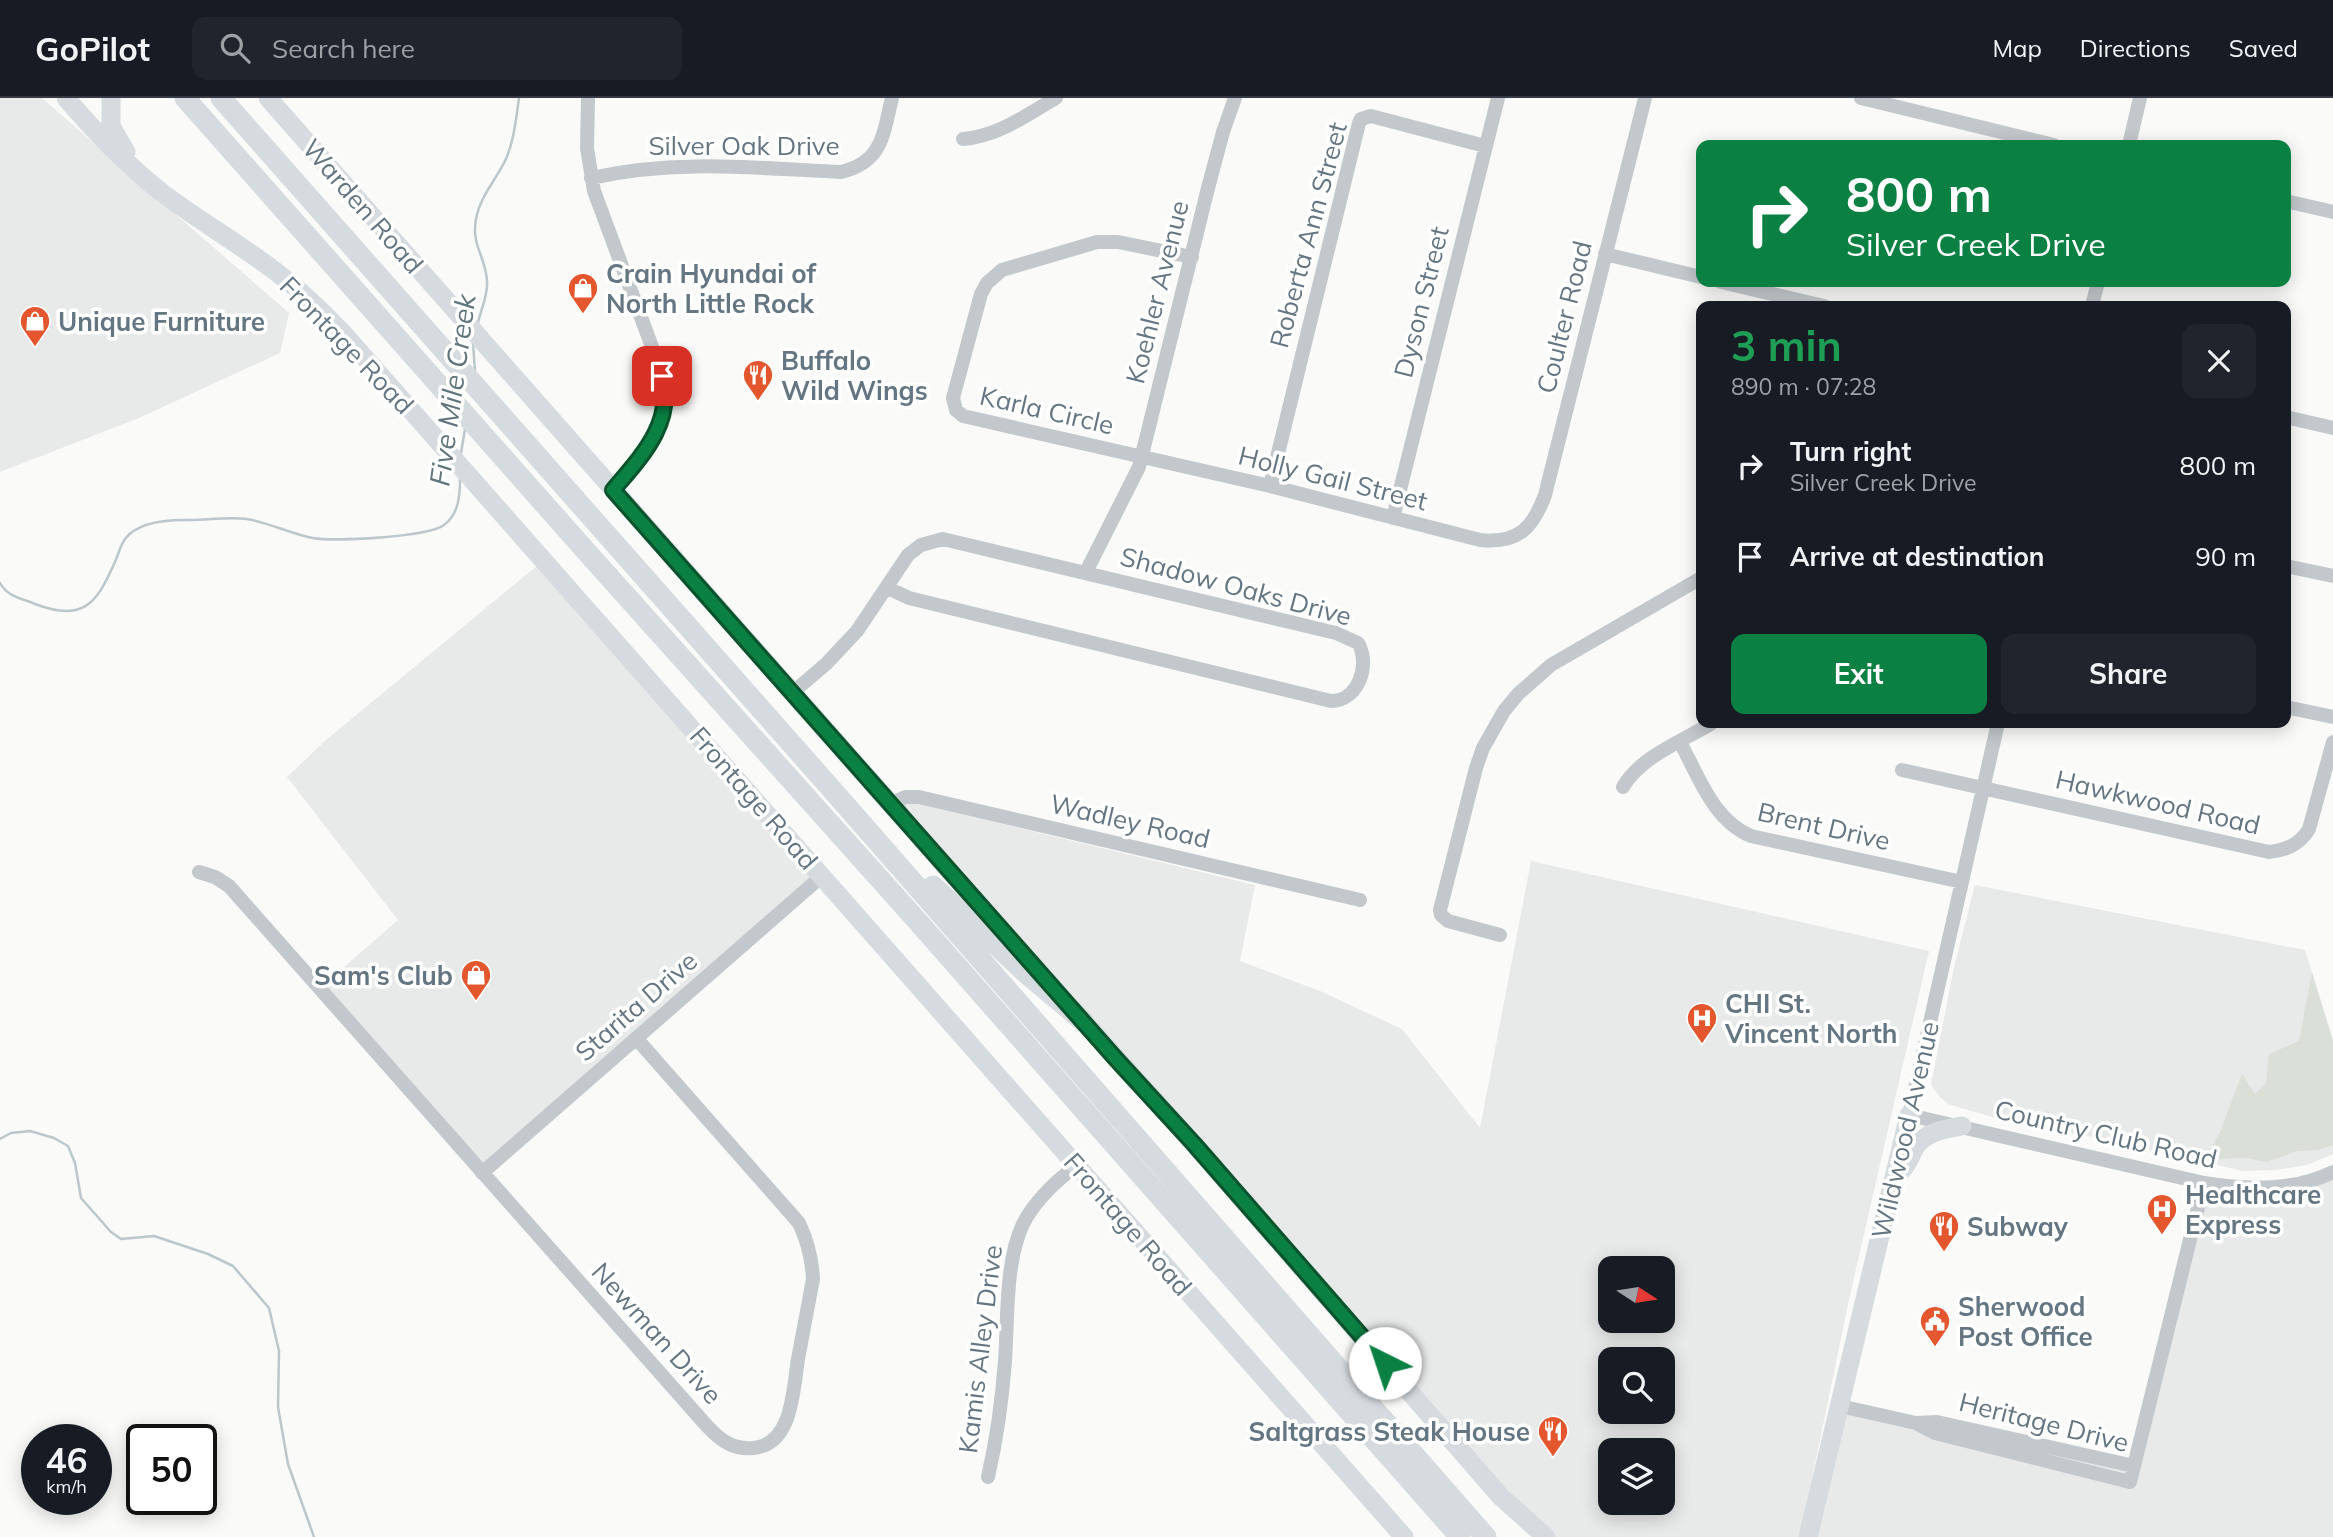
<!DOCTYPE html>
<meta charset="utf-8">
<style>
body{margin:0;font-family:Mulish,sans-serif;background:#20242c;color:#f1f3f6;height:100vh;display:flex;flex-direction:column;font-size:26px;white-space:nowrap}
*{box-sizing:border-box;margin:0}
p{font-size:23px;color:#9ea1a6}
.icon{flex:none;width:38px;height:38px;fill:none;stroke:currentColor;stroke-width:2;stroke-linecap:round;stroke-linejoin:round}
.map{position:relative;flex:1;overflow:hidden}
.panel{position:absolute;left:1696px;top:203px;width:595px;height:427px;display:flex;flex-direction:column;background:#171b24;border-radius:14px;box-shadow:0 4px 18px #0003}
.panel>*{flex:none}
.guide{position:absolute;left:1696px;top:42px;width:595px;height:147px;border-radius:14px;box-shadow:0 4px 18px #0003;background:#0b8043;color:#fff;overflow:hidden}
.needle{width:46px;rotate:102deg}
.fabs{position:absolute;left:1598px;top:1158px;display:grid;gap:14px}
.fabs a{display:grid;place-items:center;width:77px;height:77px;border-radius:14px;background:#171b24;box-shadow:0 4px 18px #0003;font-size:35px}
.speed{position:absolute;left:21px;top:1326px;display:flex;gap:14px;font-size:35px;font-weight:700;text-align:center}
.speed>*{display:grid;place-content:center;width:91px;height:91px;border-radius:50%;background:#171b24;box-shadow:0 4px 18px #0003;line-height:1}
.speed small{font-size:18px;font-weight:400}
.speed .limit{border:4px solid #111;border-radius:10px;background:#fff;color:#111}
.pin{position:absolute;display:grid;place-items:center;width:60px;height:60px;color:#fff;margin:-30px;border-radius:14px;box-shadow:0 4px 10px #0006}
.me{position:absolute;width:77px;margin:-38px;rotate:319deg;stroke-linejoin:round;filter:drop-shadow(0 0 5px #0008)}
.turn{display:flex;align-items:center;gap:24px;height:147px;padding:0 35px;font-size:32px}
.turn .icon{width:91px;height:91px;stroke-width:2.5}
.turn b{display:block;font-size:49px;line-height:60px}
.round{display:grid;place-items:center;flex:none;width:74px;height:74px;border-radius:14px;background:#20242c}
.headline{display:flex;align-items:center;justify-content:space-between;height:119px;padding:0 35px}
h1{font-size:42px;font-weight:700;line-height:52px;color:#1e9e55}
.action{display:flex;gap:14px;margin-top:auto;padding:14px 35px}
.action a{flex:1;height:80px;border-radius:14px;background:#0b8043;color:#fff;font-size:28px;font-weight:700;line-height:80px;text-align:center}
.action a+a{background:#20242c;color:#f1f3f6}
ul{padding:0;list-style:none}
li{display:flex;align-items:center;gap:21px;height:91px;padding:0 35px}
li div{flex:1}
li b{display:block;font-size:26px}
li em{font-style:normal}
header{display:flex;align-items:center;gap:42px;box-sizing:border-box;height:98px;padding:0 35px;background:#171b24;border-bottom:2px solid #363941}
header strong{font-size:33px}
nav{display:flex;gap:38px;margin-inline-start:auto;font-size:24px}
.search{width:490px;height:63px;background:#20242c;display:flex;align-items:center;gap:18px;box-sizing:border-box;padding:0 24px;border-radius:14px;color:#9ea1a6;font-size:26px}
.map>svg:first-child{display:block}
.built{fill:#e8e9e9;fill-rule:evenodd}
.green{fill:#dadfd7}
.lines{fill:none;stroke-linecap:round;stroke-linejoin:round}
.stream{stroke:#bbc7cb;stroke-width:2.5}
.minor{stroke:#c3c8cc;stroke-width:14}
.major{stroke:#d6dbdf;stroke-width:19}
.highway{stroke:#d6dbdf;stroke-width:21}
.route-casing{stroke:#07532c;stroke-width:18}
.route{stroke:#0b8043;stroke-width:12}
.labels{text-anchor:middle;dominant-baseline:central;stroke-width:7;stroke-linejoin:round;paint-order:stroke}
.street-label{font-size:26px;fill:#657683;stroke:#fff}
.poi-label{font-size:26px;font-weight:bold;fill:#657683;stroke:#fff;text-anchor:start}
.water-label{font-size:28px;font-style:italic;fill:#60757c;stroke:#fff}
</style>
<header>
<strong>GoPilot</strong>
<div class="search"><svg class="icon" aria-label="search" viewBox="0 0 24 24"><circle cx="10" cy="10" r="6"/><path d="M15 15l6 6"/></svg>Search here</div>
<nav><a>Map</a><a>Directions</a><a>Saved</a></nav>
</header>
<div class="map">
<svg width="2333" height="1439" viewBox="0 0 2333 1439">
<rect width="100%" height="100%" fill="#fafaf8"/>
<path class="built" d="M0,0H42L289,215L280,255L139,320L0,374Z
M544,462L822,778L482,1075L320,890L398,822L287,679L326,642Z
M899,701L1255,787L1240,863L1320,893L1402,931L1480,1030L1531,763L1929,853L1850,1197L1800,1439H1546L1542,1435ZM1610,1171H1662V1223H1610ZM1610,1262H1662V1314H1610ZM1610,1353H1662V1405H1610Z
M1975,787L2305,852L2333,941V1056L2307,1067L2275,1072L2243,1073L2098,1040L2013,1025L1948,1006L1940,999L1931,987L1954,869Z
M2333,1074V1439H1808L1840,1308L2134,1368L2157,1273L2212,1086L2235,1090Z"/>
<path class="green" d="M2312,875L2333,944V1047L2319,1052L2297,1053L2267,1064L2245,1060L2215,1061L2210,1052L2220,1034L2242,976L2255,996L2266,986L2269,956L2299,943Z"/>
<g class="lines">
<path class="stream" d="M478,225C481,210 488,199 487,183C486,159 471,148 476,121C480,99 495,83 505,63C514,44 516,21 519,0
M473,245L475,273
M461,355L465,331
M0,485C8,499 21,500 35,506C82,524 96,507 114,466C118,458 120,448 125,441C137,425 165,422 184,422C204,423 227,418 247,421C270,425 291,436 313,440C334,444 428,439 444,427C459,416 460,397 460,380
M0,1041L11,1035L30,1033L54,1040L68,1048L75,1065L81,1100L111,1134L121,1141L154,1138L208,1156L233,1168L269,1210L279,1253L278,1309L288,1366L314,1439"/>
<path class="minor" d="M588,0L587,50L594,93L661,273C675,325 644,355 613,392
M1861,0L2054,47
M963,41C999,38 1026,17 1056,0
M2129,47L2140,0
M591,80C675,61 756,70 841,74C883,64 883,36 892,0
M2286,103L2333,114
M1605,156L1701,179
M1192,159L1118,144H1097L1002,172L987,185L981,196L953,300L956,312L963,318L1270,388L1480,442C1518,446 1533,430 1545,397L1645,0
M1721,184L1824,208
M2092,208L2098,184
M2286,319L2333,330
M1270,388L1359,25L1361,21L1371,18L1485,48
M1393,420L1498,0
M2286,468L2333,478
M1086,474L1139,369L1208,90L1223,34L1235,0
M792,595L826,566L857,533L908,457L921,447L943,441L1336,535L1358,545C1371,567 1358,603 1331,603L909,500L888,490
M2286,609L2333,619
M1998,625L1909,1017L2204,1085C2246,1092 2293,1094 2333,1074
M1680,644C1699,679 1713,722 1751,738L1962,784
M1902,672L2269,754C2287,752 2300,746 2309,731L2333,644
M1623,689C1641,658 1683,643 1712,625
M891,706L905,699H919L1360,802
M199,774L215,779L229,788L707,1328C720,1342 733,1352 753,1350C793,1347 793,1291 798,1261C803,1234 808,1208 813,1181C812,1160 808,1144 799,1125L636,940
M1500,837L1448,823L1441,817L1440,812L1476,670L1483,650L1504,613L1518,596L1551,567L1701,480
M482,1075L822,778
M1840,1308L1916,1325L1937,1324L2134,1368
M1916,1325L1935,1335L2130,1384L2204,1085
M988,1379C997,1340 1002,1303 1005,1263C1008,1221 1005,1164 1023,1126C1035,1102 1056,1083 1077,1067"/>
<path class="major" d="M66,0C95,34 126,66 161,94C198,122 238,145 275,173C300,192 321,212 342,234L1404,1439
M111,0V28L126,54
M268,0L1052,889
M1072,911L1194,1046L1501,1399L1546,1439
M1902,1072C1909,1065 1911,1056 1916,1048C1927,1033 1946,1031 1962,1028
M1808,1439L1909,1017"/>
<path class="highway" d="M185,0L585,452L912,817L1460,1439
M221,0L842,703L1486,1439
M933,788L1027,876L1083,923"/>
</g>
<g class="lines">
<g class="route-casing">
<path id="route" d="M662,278C675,325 640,360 613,392L1116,961L1194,1046L1385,1265"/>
</g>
<use href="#route" class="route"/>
</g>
<defs>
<g id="shop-pin" transform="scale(1.575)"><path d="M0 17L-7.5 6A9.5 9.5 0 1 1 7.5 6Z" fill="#e4572e" stroke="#fff"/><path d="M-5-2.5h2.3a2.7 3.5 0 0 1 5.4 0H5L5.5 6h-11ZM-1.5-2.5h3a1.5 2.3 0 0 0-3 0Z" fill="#fff"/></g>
<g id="restaurant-pin" transform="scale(1.575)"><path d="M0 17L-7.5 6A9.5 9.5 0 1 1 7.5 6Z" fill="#e4572e" stroke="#fff"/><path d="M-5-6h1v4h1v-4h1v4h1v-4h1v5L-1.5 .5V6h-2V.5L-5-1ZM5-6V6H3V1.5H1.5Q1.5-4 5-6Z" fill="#fff"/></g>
<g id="hospital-pin" transform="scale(1.575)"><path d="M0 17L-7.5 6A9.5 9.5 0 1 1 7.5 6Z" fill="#e4572e" stroke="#fff"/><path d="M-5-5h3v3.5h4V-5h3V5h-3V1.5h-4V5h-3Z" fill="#fff"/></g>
<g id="civic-pin" transform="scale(1.575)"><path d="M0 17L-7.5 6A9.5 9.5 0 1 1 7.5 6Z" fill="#e4572e" stroke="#fff"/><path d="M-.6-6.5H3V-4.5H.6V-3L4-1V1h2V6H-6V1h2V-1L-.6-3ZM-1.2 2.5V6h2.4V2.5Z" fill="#fff"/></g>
</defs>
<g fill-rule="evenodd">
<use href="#shop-pin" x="583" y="190"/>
<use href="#shop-pin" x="35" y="223"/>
<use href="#restaurant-pin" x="758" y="277"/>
<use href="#shop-pin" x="476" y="877"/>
<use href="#hospital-pin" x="1702" y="920"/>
<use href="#hospital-pin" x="2162" y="1111"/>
<use href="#restaurant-pin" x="1944" y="1128"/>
<use href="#civic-pin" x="1935" y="1223"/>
<use href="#restaurant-pin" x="1553" y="1333"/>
</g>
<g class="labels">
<g class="street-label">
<text x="744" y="47">Silver Oak Drive</text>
<text transform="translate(363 108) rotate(49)">Warden Road</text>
<text transform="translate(1308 137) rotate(-75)">Roberta Ann Street</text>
<text transform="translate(1157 194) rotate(-76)">Koehler Avenue</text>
<text transform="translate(1421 204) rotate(-76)">Dyson Street</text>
<text transform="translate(1564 219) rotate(-76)">Coulter Road</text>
<text transform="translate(347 247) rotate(46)">Frontage Road</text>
<text transform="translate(1047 312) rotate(13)">Karla Circle</text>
<text transform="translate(1333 380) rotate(14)">Holly Gail Street</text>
<text transform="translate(1236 488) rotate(15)">Shadow Oaks Drive</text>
<text transform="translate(754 700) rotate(49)">Frontage Road</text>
<text transform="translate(2158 704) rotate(13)">Hawkwood Road</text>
<text transform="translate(1130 723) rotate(13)">Wadley Road</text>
<text transform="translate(1824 728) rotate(13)">Brent Drive</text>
<text transform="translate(636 908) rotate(-41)">Starita Drive</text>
<text transform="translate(1905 1032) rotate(-77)">Wildwood Avenue</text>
<text transform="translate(2106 1036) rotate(13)">Country Club Road</text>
<text transform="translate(1128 1126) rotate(49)">Frontage Road</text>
<text transform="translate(657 1235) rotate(48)">Newman Drive</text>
<text transform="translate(980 1251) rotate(-83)">Kamis Alley Drive</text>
<text transform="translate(2044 1324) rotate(14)">Heritage Drive</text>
</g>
<g class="poi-label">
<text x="606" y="175">Crain Hyundai of<tspan x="606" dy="30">North Little Rock</tspan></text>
<text x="58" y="223">Unique Furniture</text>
<text x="781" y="262">Buffalo<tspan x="781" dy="30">Wild Wings</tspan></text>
<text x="453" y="877" text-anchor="end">Sam's Club</text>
<text x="1725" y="905">CHI St.<tspan x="1725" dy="30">Vincent North</tspan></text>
<text x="2185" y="1096">Healthcare<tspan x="2185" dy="30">Express</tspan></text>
<text x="1967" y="1128">Subway</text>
<text x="1958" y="1208">Sherwood<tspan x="1958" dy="30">Post Office</tspan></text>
<text x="1530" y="1333" text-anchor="end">Saltgrass Steak House</text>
</g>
<g class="water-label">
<text transform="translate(452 292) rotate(-82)">Five Mile Creek</text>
</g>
</g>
</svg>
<div class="fabs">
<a><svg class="needle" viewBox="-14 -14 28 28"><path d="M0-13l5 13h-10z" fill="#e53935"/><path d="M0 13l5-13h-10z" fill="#9ea1a6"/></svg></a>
<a><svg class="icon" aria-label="search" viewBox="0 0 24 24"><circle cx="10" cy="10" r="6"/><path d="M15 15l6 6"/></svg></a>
<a><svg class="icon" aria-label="layers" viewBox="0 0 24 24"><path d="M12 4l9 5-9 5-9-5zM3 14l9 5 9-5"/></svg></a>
</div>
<div class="speed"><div>46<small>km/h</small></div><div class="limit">50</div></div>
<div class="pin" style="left:662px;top:278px;background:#d93025"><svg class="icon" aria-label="arrive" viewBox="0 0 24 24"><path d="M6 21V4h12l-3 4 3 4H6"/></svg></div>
<svg class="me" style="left:1385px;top:1265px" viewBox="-20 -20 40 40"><circle r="19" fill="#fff"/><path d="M0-13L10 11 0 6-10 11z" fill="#0b8043"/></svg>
<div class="guide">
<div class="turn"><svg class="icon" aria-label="right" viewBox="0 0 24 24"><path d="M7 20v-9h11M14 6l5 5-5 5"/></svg><div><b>800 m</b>Silver Creek Drive</div></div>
</div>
<section class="panel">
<div class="headline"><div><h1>3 min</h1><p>890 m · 07:28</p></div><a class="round"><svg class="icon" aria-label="close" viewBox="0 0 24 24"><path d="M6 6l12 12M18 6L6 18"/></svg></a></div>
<ul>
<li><svg class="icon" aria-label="right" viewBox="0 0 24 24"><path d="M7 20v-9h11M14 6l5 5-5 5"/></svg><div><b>Turn right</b><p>Silver Creek Drive</p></div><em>800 m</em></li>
<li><svg class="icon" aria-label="arrive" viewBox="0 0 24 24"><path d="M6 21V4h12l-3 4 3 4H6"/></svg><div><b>Arrive at destination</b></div><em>90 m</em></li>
</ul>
<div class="action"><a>Exit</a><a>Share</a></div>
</section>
</div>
